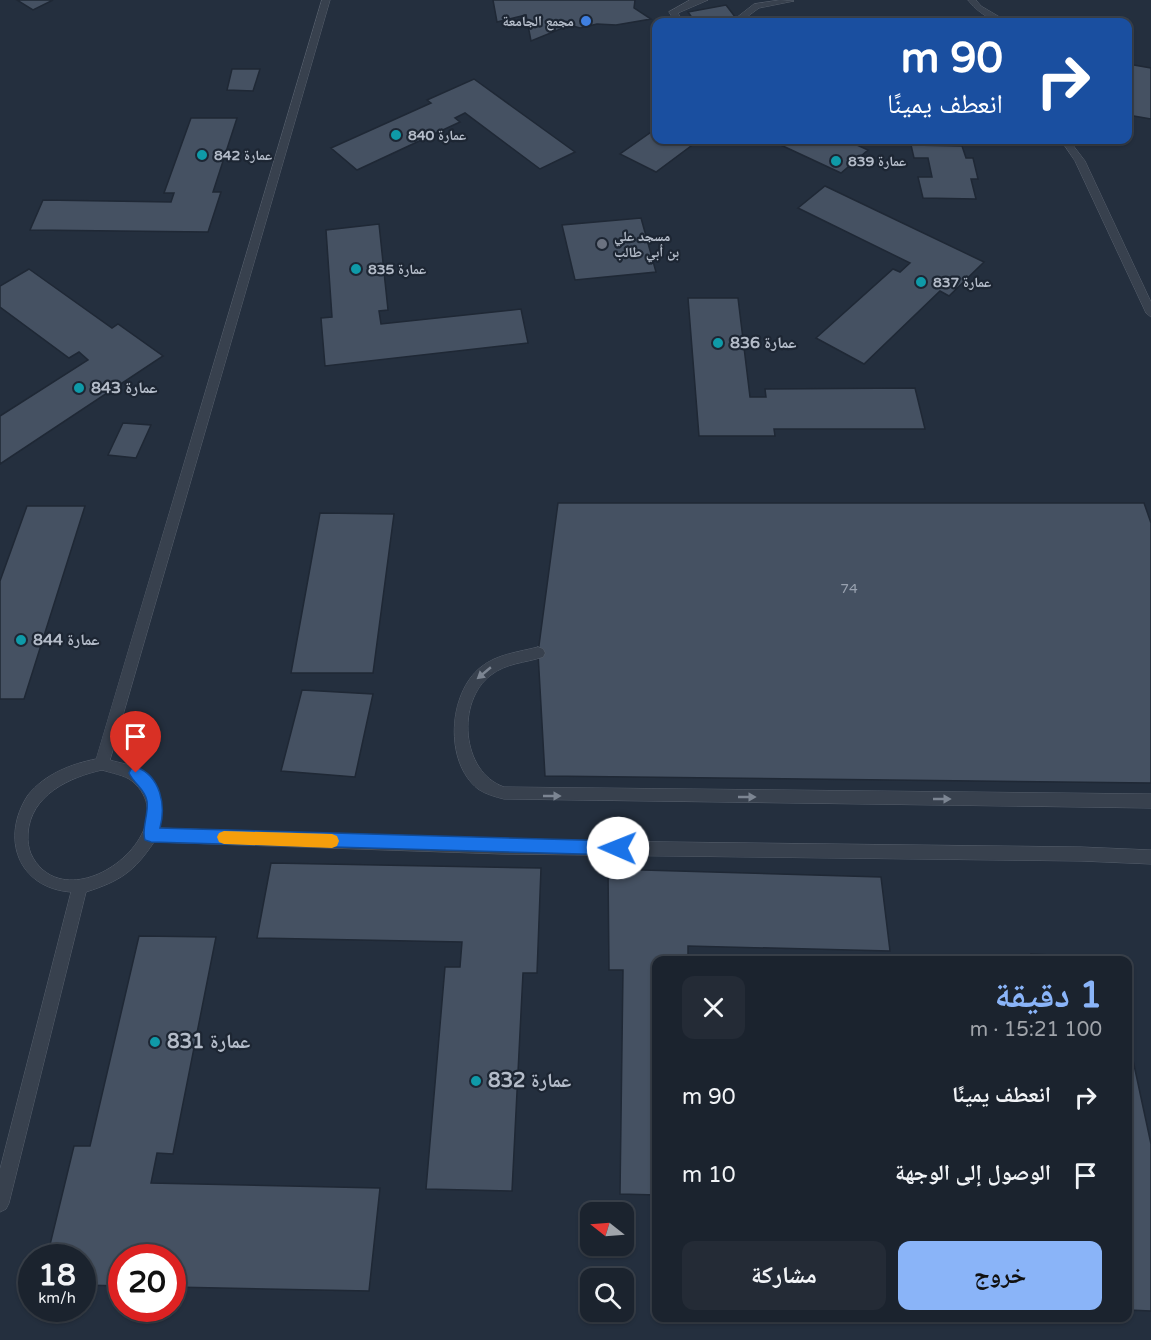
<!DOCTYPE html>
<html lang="ar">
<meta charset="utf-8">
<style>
body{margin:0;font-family:"Varela Round","Noto Naskh Arabic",sans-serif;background:#242b36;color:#f1f3f6;direction:rtl;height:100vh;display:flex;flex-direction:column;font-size:22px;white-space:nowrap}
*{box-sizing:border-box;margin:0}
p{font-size:20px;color:#a0a4aa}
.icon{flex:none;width:33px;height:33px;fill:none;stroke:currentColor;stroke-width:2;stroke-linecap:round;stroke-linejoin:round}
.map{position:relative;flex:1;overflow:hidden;direction:ltr}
.sheet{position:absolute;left:652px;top:956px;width:480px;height:366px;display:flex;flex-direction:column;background:#1b232e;border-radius:12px;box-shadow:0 2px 4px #0004,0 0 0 2px #39404a;direction:rtl}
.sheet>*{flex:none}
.hud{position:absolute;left:652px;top:18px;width:480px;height:126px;border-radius:12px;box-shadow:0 2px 4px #0004,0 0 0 2px #39404a;direction:rtl;background:#1a4fa0;color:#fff;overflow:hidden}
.needle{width:39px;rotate:287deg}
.fabs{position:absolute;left:580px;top:1202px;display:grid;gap:12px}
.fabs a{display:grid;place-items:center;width:54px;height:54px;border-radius:12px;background:#1b232e;box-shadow:0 2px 4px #0004,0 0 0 2px #39404a;font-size:30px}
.speed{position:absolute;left:18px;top:1244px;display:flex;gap:12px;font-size:30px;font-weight:700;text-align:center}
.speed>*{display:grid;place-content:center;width:78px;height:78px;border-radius:50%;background:#1b232e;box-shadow:0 2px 4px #0004,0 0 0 2px #39404a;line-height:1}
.speed small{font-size:15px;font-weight:400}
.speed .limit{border:9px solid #d22;background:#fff;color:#111}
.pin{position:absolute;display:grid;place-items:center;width:51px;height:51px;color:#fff;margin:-62px -26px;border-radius:50% 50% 50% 0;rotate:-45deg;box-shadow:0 0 6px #0007}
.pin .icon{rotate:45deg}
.me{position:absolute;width:66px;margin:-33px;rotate:271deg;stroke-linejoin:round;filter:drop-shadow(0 0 4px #0008)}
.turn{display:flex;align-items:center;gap:21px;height:126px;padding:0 30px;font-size:27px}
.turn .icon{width:78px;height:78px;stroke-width:2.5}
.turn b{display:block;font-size:42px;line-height:51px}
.round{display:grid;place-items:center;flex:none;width:63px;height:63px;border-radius:12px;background:#242b36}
.headline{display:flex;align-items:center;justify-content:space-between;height:102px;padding:0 30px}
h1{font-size:36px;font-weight:700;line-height:45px;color:#8ab4f8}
.cta{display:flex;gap:12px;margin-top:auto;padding:12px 30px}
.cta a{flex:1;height:69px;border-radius:12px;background:#8ab4f8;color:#111;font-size:24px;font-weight:700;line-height:69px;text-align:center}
.cta a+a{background:#242b36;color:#f1f3f6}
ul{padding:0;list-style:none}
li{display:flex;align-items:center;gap:18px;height:78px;padding:0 30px}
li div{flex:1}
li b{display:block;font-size:22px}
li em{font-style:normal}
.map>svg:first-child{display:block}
.building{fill:#455162;stroke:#1f2835;stroke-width:1.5}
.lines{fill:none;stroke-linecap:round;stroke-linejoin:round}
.lane-casing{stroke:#565f6c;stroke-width:1}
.lane{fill:#38414e;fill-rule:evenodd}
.oneway{fill:#7c8592}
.route{fill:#1a73e8;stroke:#114b97;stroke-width:1.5}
.slow{fill:#f59e0b}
.shop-dot{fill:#3f7fe0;stroke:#1d2633;stroke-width:2}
.culture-dot{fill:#0f9aa8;stroke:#1d2633;stroke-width:2}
.worship-dot{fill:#6b7280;stroke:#1d2633;stroke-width:2}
.labels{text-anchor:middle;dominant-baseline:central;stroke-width:4.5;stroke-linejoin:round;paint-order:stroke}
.far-poi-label{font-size:14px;font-weight:bold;fill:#b4bcc9;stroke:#1d2633;text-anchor:start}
.number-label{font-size:14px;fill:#98a1af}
.poi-label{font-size:16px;font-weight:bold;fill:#b4bcc9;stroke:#1d2633;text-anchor:start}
.near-poi-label{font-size:20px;font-weight:bold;fill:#b4bcc9;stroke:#1d2633;text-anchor:start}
</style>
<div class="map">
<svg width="1151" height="1340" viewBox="0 0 1151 1340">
<rect width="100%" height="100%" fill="#242f3e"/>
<path class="building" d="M17,0H53L33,10Z
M493,0H635L634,8L651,19L616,25L597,24L580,28L570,25L531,41L526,15L497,22Z
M726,5L739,22H695L688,12Z
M1128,64L1151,68V119L1128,115Z
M232,69H260L253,91L227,90Z
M474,79L575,152L540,169L465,113L455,118L460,122L357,170L331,148L431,103L427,100Z
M191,118H237L213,192H221L208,232L30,230L43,200L171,202L174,193H164Z
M657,128V140H699L656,172L620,154Z
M770,140H846L868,150L841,173Z
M911,145L962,146L966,158H973L978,179H971L976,199L923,198L918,177H932L928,158H914Z
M825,186L984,262L949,296L940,291L864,364L816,338L893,269L900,272L910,263L798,208Z
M641,218L656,272L575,280L562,225Z
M379,224L388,310L379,311L381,324L521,309L528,343L325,366L321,318L332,317L326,230Z
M29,269L112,328L118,324L163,356L0,464V416L88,360L79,352L69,358L0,307V286Z
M688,298H738L750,397H766L765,389L915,388L925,429H774L775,436H699Z
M123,423L151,425L136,458L108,455Z
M558,503H1144L1151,523V783L545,776L538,653Z
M27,506H85L24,699H0V581Z
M320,513L394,514L373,673H291Z
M302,690L373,694L355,777L281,771Z
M271,863L541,868L537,973H523L512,1191L426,1189L445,967H460L462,942L257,938Z
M608,869L881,877L890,951L688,946V960H657V1195L620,1194L623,970H609Z
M139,936L216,937L173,1154L157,1153L151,1183L380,1188L369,1291L172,1287V1257H122V1286L82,1285V1257H47L74,1146H90Z
M1031,954L1111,958L1112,960H1032Z
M1128,1037L1151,1144V1311L1128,1310Z"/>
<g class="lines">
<g class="lane-casing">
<path id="lane" d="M322,0H330L110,760C119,763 130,764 139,769C161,781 165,807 159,828L502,840L1081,847L1151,850V864L1081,861L502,854L154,842C134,872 120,881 86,892L9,1203L6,1209L0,1212V1169L71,892C18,888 0,838 28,795C45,774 71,764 96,759ZM102,770C111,773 125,775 132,781C185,825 89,909 43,870C32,860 27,849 28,834C30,795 70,777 102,770Z
M690,0H708L678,13L683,22H675L669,12Z
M780,0L794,1L759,8L740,22H731L754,4Z
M968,0H976L981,6L1008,22C993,23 977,12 968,0Z
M1061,140H1069L1085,161L1151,302V317L1146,313L1075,161Z
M538,647L543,649L545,653L543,657C525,663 506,663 491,675C456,701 461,772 504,787L1151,794V808L504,799C496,797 485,794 478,789C444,762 448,693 481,667C497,654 519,652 538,647Z"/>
</g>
<use href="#lane" class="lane"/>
</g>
<defs><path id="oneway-solid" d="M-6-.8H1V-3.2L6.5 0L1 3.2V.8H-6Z" transform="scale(1.5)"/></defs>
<g class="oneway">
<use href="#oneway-solid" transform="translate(484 673) rotate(140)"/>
<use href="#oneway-solid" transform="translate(552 796)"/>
<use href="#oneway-solid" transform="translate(747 797)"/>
<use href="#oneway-solid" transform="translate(942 799)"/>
</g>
<path class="route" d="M136,767C161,776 166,806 160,828L618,841L623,843L626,848L623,853L618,855L151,842L145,840C141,829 149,814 147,801C145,789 134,784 129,773L131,769Z"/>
<path class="slow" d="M224,831L332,834L337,836L339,841L337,846L332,848L224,844L219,842L217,837L219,833Z"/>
<circle class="shop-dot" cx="586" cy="21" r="6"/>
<g class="culture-dot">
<circle cx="396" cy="135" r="6"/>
<circle cx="202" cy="155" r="6"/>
<circle cx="836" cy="161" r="6"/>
<circle cx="356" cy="269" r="6"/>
<circle cx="921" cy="282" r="6"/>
<circle cx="718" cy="343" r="6"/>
<circle cx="79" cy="388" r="6"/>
<circle cx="21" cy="640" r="6"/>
<circle cx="155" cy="1042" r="6"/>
<circle cx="476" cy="1081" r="6"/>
</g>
<circle class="worship-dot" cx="602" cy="244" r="6"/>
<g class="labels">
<g class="far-poi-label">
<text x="574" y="21" text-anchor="end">مجمع الجامعة</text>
<text x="408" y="135">عمارة 840</text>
<text x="214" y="155">عمارة 842</text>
<text x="848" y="161">عمارة 839</text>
<text x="614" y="236">مسجد علي<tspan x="614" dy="16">بن أبي طالب</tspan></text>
<text x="368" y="269">عمارة 835</text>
<text x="933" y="282">عمارة 837</text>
</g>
<g class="number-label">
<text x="849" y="588">74</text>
</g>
<g class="poi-label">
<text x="730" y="343">عمارة 836</text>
<text x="91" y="388">عمارة 843</text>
<text x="33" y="640">عمارة 844</text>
</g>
<g class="near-poi-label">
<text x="167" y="1042">عمارة 831</text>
<text x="488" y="1081">عمارة 832</text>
</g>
</g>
</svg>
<div class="fabs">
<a><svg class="needle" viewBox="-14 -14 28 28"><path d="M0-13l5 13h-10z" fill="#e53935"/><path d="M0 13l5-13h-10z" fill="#a0a4aa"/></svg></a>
<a><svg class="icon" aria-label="search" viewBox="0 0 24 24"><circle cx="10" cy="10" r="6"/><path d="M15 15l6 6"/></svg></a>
</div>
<div class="speed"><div>18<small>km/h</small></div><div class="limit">20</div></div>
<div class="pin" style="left:136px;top:773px;background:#d93025"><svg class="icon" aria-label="arrive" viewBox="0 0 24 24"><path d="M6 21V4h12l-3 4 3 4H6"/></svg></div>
<svg class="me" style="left:618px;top:848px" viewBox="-20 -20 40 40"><circle r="19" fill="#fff"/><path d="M0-13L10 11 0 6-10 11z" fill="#1a73e8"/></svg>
<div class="hud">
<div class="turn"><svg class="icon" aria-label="right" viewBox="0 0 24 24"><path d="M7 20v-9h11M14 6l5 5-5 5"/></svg><div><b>90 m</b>انعطف يمينًا</div></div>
</div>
<section class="sheet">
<div class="headline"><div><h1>1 دقيقة</h1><p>100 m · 15:21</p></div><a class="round"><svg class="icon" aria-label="close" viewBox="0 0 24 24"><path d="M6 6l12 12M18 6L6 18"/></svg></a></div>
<ul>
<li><svg class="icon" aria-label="right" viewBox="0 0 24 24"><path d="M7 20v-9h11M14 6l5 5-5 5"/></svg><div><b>انعطف يمينًا</b></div><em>90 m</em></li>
<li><svg class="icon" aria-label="arrive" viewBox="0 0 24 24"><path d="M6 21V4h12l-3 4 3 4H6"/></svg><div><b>الوصول إلى الوجهة</b></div><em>10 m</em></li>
</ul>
<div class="cta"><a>خروج</a><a>مشاركة</a></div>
</section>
</div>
